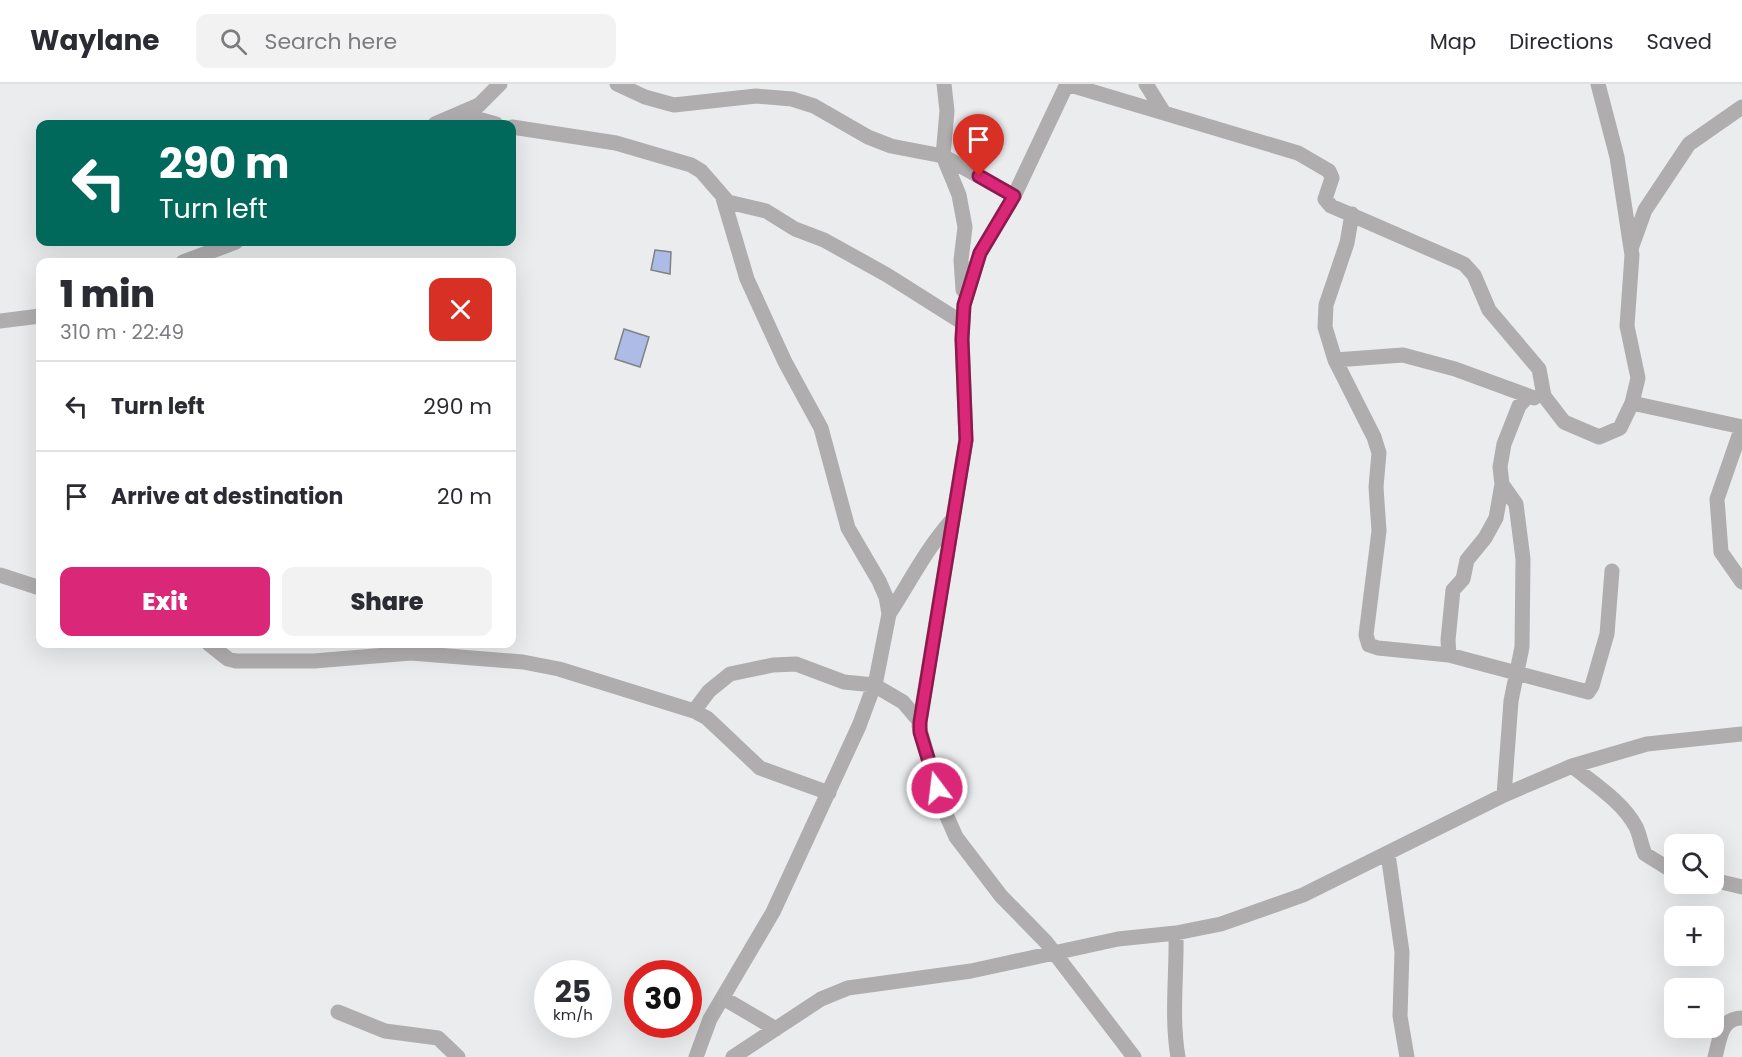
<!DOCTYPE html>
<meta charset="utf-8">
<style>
body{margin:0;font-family:Poppins,sans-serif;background:#f2f2f3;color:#2b2b33;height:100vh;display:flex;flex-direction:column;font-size:22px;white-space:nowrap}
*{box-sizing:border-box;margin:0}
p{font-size:20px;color:#7c7c81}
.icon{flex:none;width:33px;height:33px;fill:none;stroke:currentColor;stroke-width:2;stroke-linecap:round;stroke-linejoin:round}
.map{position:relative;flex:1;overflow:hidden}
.drawer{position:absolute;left:36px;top:174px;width:480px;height:390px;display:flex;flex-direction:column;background:#fff;border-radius:12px;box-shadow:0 6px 24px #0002}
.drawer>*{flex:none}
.hud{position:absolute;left:36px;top:36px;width:480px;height:126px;border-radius:12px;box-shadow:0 6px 24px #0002;background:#00695c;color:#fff;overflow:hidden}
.fabs{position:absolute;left:1664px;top:750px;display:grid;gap:12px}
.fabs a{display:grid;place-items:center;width:60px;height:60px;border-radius:12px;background:#fff;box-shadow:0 6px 24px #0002;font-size:30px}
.speed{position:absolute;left:534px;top:876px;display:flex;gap:12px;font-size:30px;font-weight:700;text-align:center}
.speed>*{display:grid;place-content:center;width:78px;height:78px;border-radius:50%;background:#fff;box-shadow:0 6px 24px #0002;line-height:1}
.speed small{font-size:15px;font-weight:400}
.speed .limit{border:9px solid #d22;background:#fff;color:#111}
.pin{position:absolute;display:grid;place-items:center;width:51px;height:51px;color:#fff;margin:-62px -26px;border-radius:50% 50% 50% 0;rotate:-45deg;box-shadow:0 0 6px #0007}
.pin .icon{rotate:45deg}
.me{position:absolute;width:66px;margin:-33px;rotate:345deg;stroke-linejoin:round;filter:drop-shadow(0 0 4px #0008)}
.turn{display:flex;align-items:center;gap:21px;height:126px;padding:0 24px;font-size:27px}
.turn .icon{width:78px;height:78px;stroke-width:2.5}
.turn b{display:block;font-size:42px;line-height:51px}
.round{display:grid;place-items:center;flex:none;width:63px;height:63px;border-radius:12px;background:#f2f2f3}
.overview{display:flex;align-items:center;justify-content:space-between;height:102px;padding:0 24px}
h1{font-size:36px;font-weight:800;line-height:45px}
.button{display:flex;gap:12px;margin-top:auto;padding:12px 24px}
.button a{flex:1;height:69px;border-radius:12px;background:#db2777;color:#fff;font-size:24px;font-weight:800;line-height:69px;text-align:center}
.button a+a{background:#f2f2f3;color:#2b2b33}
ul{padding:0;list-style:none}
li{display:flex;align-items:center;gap:18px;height:90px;padding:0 24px;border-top:2px solid #e1e1e2}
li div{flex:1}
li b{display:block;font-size:22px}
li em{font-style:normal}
header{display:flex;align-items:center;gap:36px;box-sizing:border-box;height:84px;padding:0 30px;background:#fff;border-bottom:2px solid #e1e1e2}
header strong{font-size:28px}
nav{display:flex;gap:33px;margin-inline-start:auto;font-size:21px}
.search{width:420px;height:54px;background:#f2f2f3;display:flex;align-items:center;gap:15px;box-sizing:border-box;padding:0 21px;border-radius:12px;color:#7c7c81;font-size:22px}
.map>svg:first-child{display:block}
.building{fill:#adbce6;stroke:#808183;stroke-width:1.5}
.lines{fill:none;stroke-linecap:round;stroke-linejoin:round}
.street{stroke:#afadad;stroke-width:15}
.route-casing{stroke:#8e194d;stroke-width:15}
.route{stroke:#db2777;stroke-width:10}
</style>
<header>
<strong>Waylane</strong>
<div class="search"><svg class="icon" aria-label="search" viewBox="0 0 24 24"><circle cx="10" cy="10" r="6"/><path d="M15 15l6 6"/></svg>Search here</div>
<nav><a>Map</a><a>Directions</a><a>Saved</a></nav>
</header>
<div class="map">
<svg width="1742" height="973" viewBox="0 0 1742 973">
<rect width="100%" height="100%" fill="#ebecee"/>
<path class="building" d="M655,166L671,168L670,190L651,186Z
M624,245L649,253L640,283L615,275Z"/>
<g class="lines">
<path class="street" d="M617,0L645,13L674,21L756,12L792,15L814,22L868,53L891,62L943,72L1014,112
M944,0L947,27L943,72L959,111L965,143L961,176L963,206
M1067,0L1014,112L980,169L964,221L962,255L966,356L919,642L941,719L956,753L1001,812L1046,858L1134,973
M1067,0L1298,69L1329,87L1332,94L1325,115L1331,122L1464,180L1474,191L1489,226L1539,285L1544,312L1564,338L1599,353L1620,344L1632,319L1638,294L1627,242L1632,171L1617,73L1598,0
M1146,0L1164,29
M460,30L496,40
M435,40L479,21L500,0
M512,43L616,59L691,81L701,87L728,118L766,127L795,145L824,156L887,191L963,239
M1352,130L1347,159L1326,221L1325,243L1335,276L1374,353L1379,369L1376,403L1379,447L1366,551L1369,561L1378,564L1449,571L1588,608L1592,602L1607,550L1612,487
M1632,162L1645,126L1689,60L1742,23
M183,178L236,158
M0,237L40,232
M1335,276L1403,271L1455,285L1534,314
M1632,319L1742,343
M1742,343L1717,415L1721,468L1742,498
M1502,400L1516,420L1523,475L1522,563L1511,617L1504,711
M0,491L40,504
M889,530C910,498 926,465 952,436
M209,560L228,575L236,577H314L411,569L523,578L559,585L694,627L707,634L760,684L829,709
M1449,571L1448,556L1453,506L1463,495L1467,476L1485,454L1496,434L1502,400L1500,383L1504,360L1519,322L1527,313
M694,627L709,607L730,590L773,581L796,580L844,598L874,601L903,618L920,638
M1572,682C1593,699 1623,718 1636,743C1640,751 1641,761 1645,770L1674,788
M1388,770L1402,868L1400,932L1407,973
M1713,796L1742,803
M1176,849C1177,891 1171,932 1178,973
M723,914L776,945
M338,928L385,947L438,954L458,973
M696,973L710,935L773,828L859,642L876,596L889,530L886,513L879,497L848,444L821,344L785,278L747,195L723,114
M733,973L821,915L848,904L971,887L1118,855L1176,849L1221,840L1303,811L1504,711L1572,682L1647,660L1742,650
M1715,973C1720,956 1720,934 1742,934"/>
</g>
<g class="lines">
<g class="route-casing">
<path id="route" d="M937,704L920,648V638L966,356L962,255L964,221L980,169L1014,112L979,92"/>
</g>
<use href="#route" class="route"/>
</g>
</svg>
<div class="fabs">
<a><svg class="icon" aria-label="search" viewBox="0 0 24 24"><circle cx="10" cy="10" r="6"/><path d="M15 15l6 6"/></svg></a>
<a>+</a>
<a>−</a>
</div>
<div class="speed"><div>25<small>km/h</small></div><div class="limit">30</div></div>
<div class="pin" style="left:979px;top:92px;background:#d93025"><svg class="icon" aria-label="arrive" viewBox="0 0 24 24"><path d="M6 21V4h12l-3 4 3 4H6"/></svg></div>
<svg class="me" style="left:937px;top:704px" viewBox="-20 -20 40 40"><circle r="17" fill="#db2777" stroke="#fff" stroke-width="3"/><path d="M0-11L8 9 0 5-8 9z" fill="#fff"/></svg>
<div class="hud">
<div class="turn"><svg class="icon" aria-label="left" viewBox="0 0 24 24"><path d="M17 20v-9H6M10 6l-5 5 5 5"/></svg><div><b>290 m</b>Turn left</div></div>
</div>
<section class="drawer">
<div class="overview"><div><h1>1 min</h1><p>310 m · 22:49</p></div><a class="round" style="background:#d93025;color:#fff"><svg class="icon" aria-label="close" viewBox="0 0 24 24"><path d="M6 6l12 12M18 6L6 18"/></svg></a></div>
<ul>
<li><svg class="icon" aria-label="left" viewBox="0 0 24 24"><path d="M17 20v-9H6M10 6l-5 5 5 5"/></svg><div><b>Turn left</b></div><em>290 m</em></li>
<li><svg class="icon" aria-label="arrive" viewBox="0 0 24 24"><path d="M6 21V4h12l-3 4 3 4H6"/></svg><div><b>Arrive at destination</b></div><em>20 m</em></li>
</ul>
<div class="button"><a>Exit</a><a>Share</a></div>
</section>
</div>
